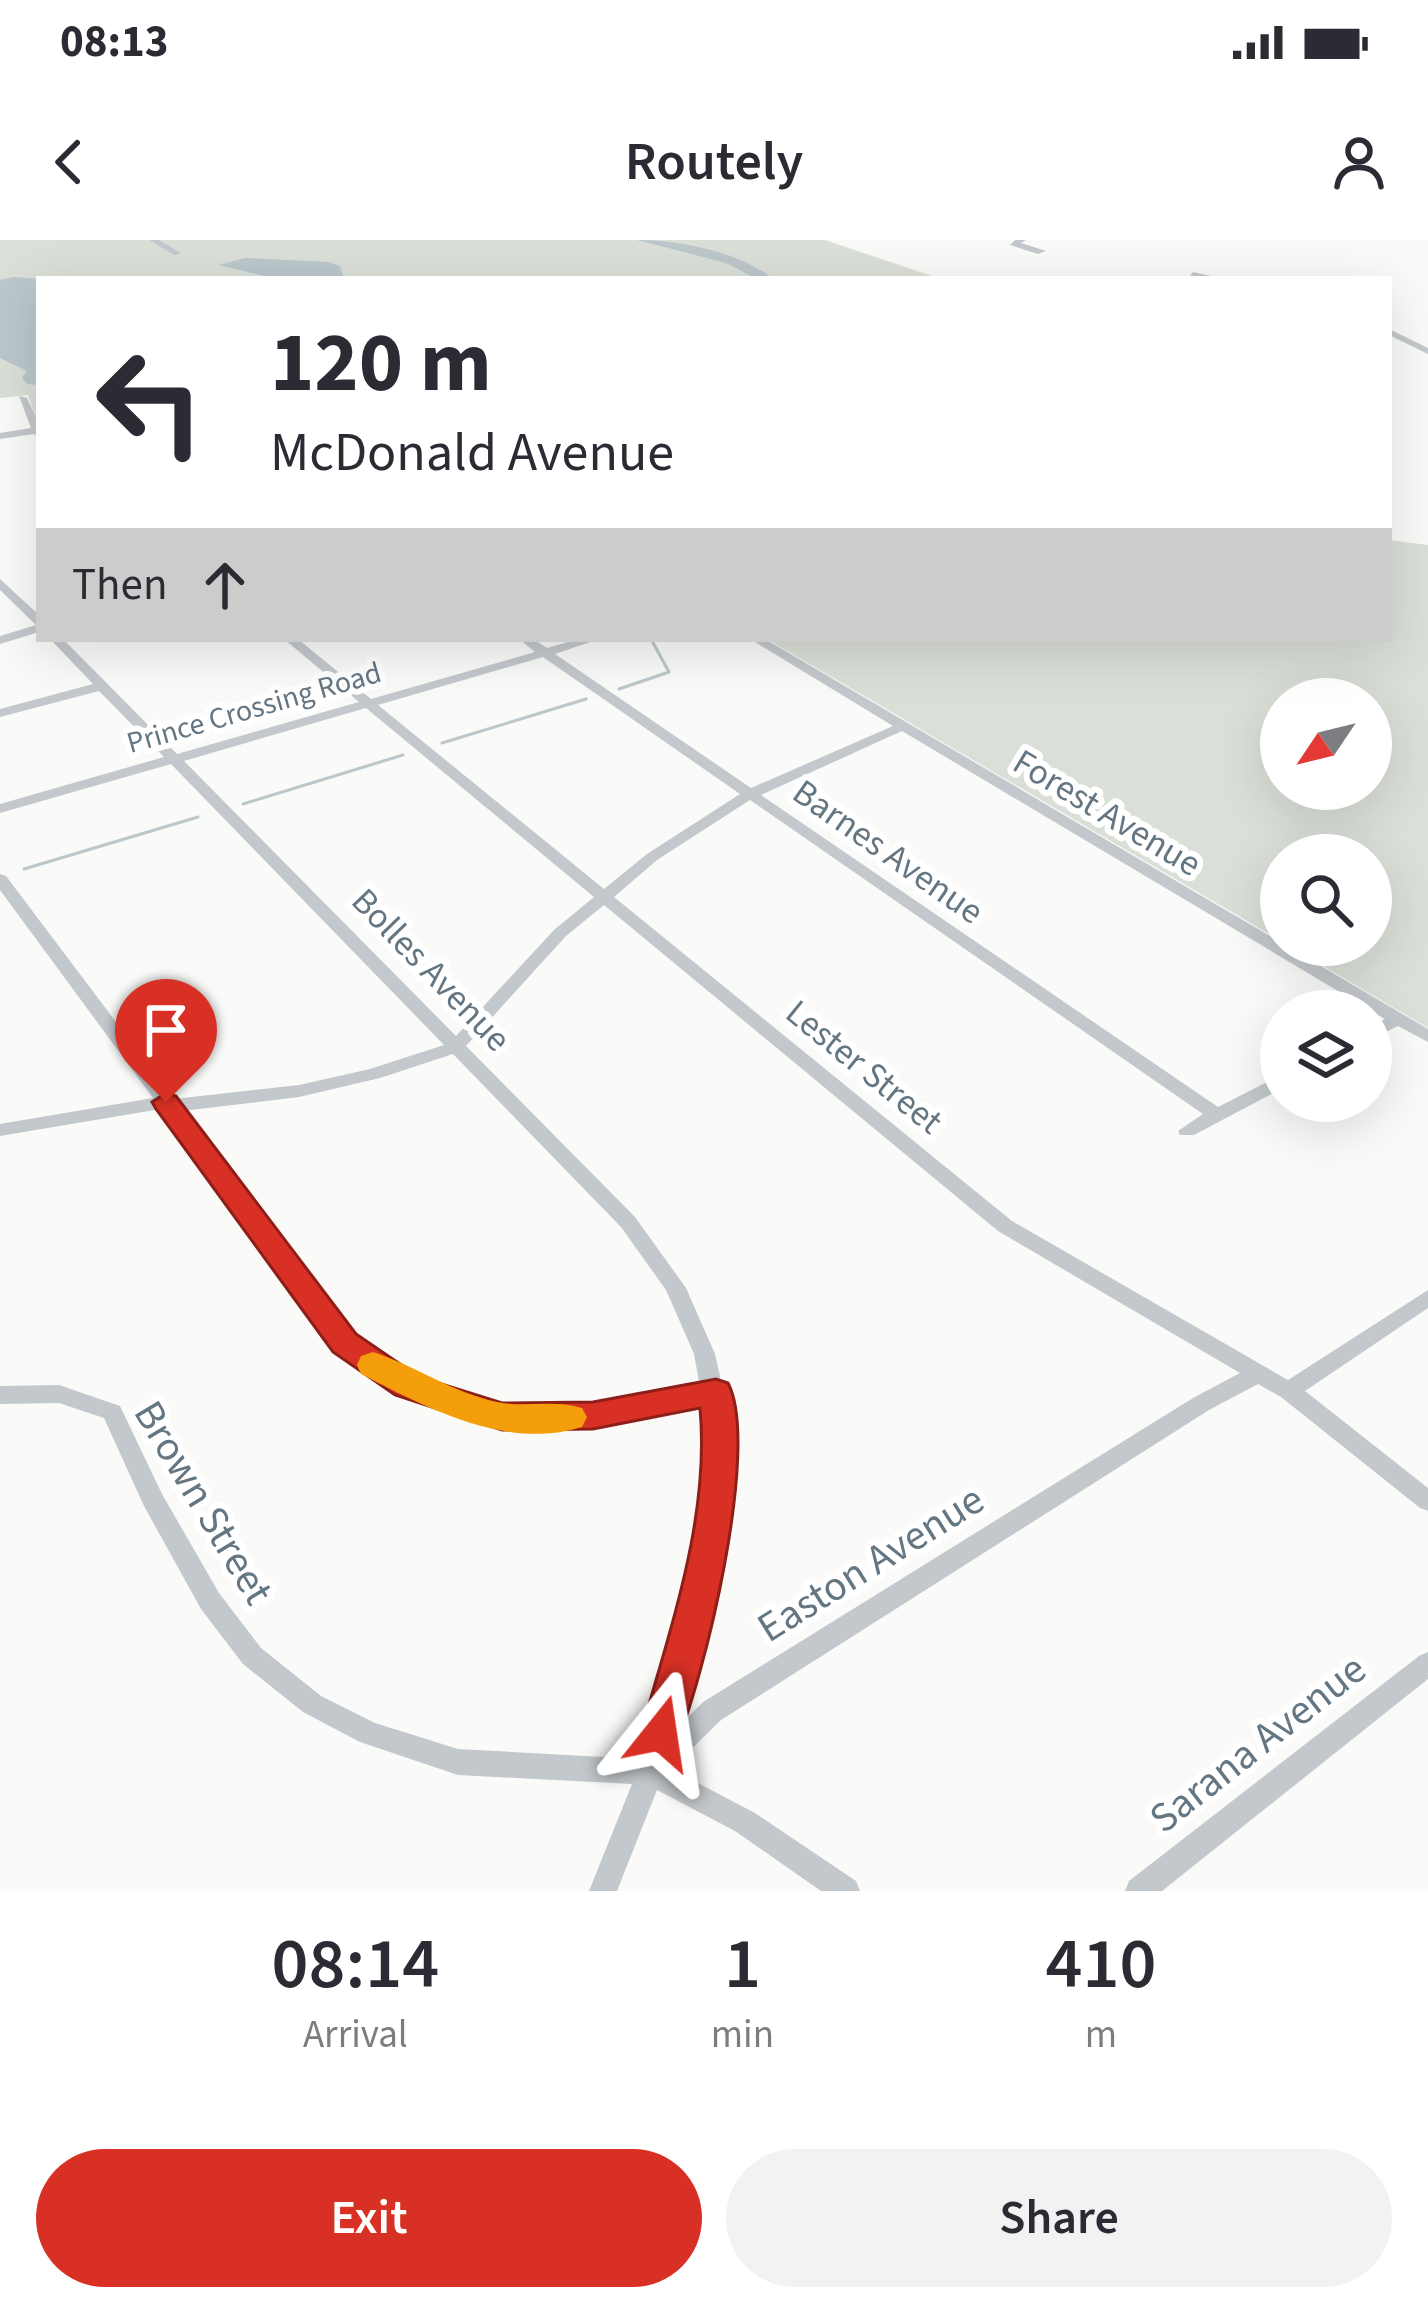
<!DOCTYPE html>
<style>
body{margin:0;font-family:"Source Sans 3",sans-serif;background:#f2f2f3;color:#2b2b33;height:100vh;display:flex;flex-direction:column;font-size:45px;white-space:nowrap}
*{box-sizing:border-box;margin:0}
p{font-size:39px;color:#7c7c81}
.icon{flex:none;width:66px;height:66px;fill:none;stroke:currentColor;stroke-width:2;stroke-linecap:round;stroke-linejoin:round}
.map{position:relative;height:1651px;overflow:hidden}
.sheet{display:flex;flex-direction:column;background:#fff;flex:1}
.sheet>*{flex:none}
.banner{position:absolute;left:36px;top:36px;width:1356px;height:366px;border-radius:0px;box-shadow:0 12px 48px #0002;background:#fff;color:#2b2b33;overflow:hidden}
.needle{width:78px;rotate:235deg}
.controls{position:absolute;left:1260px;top:438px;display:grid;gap:24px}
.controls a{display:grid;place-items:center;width:132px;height:132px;border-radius:50%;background:#fff;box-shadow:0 12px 48px #0002;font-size:60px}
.pin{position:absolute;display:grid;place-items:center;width:102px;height:102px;color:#fff;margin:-123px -51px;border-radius:50% 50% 50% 0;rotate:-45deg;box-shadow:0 0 12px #0007}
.pin .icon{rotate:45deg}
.me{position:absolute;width:132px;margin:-66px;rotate:15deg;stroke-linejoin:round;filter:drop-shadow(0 0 9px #0008)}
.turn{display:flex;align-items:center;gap:42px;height:252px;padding:0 36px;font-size:54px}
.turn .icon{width:156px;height:156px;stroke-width:2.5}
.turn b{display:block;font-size:84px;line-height:102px}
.then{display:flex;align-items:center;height:114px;padding:0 36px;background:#0003;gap:24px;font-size:45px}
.eta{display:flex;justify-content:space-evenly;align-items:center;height:204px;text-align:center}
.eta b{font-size:72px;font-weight:600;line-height:84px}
.cta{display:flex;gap:24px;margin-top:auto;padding:24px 36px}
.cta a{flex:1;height:138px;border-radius:72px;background:#d93025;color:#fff;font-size:48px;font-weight:600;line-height:138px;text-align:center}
.cta a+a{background:#f2f2f3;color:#2b2b33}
.status{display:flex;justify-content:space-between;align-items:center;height:84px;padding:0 60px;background:#fff;direction:ltr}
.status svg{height:33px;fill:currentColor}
header{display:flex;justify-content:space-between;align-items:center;height:156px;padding:0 36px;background:#fff;font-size:54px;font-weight:600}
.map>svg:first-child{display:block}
.green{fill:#dadfd7;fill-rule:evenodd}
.water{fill:#bbc7cb}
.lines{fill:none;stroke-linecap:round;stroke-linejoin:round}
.stream{stroke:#bbc7cb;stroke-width:3}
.river{fill:#bbc7cb;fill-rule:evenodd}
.minor{fill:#c3c8cc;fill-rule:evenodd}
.route{fill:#d93025;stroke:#8d1f18;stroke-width:3}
.slow{fill:#f59e0b}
.labels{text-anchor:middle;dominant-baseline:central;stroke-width:12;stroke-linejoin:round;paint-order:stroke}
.far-street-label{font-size:30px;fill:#657683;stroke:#fff}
.street-label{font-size:36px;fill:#657683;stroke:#fff}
.near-street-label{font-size:42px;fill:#657683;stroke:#fff}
</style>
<div class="status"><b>08:13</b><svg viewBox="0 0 49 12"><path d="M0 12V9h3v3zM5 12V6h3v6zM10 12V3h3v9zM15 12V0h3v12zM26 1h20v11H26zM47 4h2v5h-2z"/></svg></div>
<header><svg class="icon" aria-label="back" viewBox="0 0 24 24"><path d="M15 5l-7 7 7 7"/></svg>Routely<svg class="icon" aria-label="person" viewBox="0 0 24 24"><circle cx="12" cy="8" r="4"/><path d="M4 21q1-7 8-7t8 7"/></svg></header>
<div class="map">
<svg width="1428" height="1651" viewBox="0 0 1428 1651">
<rect width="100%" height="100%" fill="#fafaf8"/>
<path class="green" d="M0,0H825L941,39H39V189L28,155L0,158Z
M1389,300L1428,305V788L1288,705H1371V615H1281V701L767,399H1389ZM1281,459H1371V549H1281Z"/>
<path class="water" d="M245,18L328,22L340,26L343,36L276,39L219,25Z
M13,37L39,39V145L27,144L22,138L27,131L0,118V40Z"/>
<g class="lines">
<path class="stream" d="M619,449L669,432L651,399
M442,503L586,459
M243,564L403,515
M24,629L198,577"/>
<path class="river" d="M637,0C682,0 738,12 774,39H757L726,23Z"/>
<path class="minor" d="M149,0H159L181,13L174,15Z
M1015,0H1026L1021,3L1046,11L1038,14L1010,5Z
M1193,32L1216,37L1217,39L1190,36Z
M1389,89L1428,108V114L1389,95Z
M19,156L27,158L39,184V198L34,194L0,199V193L31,188Z
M0,339L39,375V392L0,404V396L36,385L0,350Z
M50,399H63L177,514L359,462L284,399H298L371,459L535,412L519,399H533L547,408L579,399H599L555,414L751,548L893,486L750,399H765L1428,789V802L1398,786L1371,799V787L1385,779L902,491L761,555L1218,867L1281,835V849L1194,895H1180L1178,891L1203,874L750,560L657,620L614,657L1012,981L1288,1140L1428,1050V1068L1305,1151L1428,1248V1271L1420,1268L1281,1157L1258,1144L1209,1170L721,1480L671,1529L755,1573L856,1641L860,1651H821L735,1591L657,1550L617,1651H589L632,1544L458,1535L360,1502L303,1472L243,1424L201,1369L144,1266L104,1178L59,1163L0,1164V1146L59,1145L120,1166L162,1254L219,1353L261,1408L321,1456L375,1483L458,1509L640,1519C671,1413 723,1273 703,1163C589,1186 506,1200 397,1147C377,1137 351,1123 335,1107C315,1086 298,1057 281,1033C241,978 201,923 161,869L0,896V884L153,858L0,650V634L6,636L174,859L299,845L370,829L444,805L171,524L0,573V564L164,517L99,451L0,477V469L93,444ZM543,417L740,554L647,614L604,649L378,465ZM366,468L594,657L554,690L456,796L184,521ZM604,665L998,991L1240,1133L1193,1158L703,1462L676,1489L720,1318L729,1249V1181L724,1158L727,1152L722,1145L715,1114L686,1048L635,977L466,806L566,696ZM453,814L621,987L666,1050L694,1114L700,1147C597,1167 512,1183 414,1136C394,1126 368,1113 352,1097C333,1080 318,1052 302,1032C262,978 222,924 182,871L299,857L380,838Z
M1428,1412V1439L1162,1651H1125L1129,1641L1419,1416Z"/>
</g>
<path class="route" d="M166,853L176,856L356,1094L419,1137L502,1163L593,1162L716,1139L728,1143C761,1205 704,1441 675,1506L661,1511L647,1506L641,1493C670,1387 710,1279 700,1168L593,1189L502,1190L395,1155L333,1112L156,869L152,862Z"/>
<path class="slow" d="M373,1112C416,1126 451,1152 497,1162C524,1168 554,1159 582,1168L587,1177L582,1187C507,1211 425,1167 361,1134L357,1125L361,1116Z"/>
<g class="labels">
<g class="far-street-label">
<text transform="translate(254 468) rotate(-16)">Prince Crossing Road</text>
</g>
<g class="street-label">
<text transform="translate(1107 573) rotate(31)">Forest Avenue</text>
<text transform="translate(888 612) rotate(35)">Barnes Avenue</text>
<text transform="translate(431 730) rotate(46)">Bolles Avenue</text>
<text transform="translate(864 827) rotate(39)">Lester Street</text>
</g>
<g class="near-street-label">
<text transform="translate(203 1263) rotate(59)">Brown Street</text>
<text transform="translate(871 1324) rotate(-32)">Easton Avenue</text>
<text transform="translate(1258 1504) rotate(-38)">Sarana Avenue</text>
</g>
</g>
</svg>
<div class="controls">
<a><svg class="needle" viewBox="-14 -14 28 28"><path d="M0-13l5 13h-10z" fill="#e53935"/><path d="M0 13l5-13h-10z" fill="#7c7c81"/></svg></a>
<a><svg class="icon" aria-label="search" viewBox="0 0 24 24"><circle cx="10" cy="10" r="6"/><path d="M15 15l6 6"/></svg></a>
<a><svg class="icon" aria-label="layers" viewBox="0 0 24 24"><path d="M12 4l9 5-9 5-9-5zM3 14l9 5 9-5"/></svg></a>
</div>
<div class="pin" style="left:166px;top:862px;background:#d93025"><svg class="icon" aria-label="arrive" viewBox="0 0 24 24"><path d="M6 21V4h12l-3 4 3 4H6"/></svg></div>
<svg class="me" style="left:661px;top:1493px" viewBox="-20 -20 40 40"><path d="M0-17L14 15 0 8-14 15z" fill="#d93025" stroke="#fff" stroke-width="4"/></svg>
<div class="banner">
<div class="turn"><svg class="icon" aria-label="left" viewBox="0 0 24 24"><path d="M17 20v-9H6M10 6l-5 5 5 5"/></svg><div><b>120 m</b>McDonald Avenue</div></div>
<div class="then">Then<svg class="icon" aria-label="ahead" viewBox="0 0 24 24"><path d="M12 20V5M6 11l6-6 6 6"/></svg></div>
</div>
</div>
<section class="sheet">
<div class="eta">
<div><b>08:14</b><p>Arrival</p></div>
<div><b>1</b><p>min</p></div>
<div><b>410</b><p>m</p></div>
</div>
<div class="cta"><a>Exit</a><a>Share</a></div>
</section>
